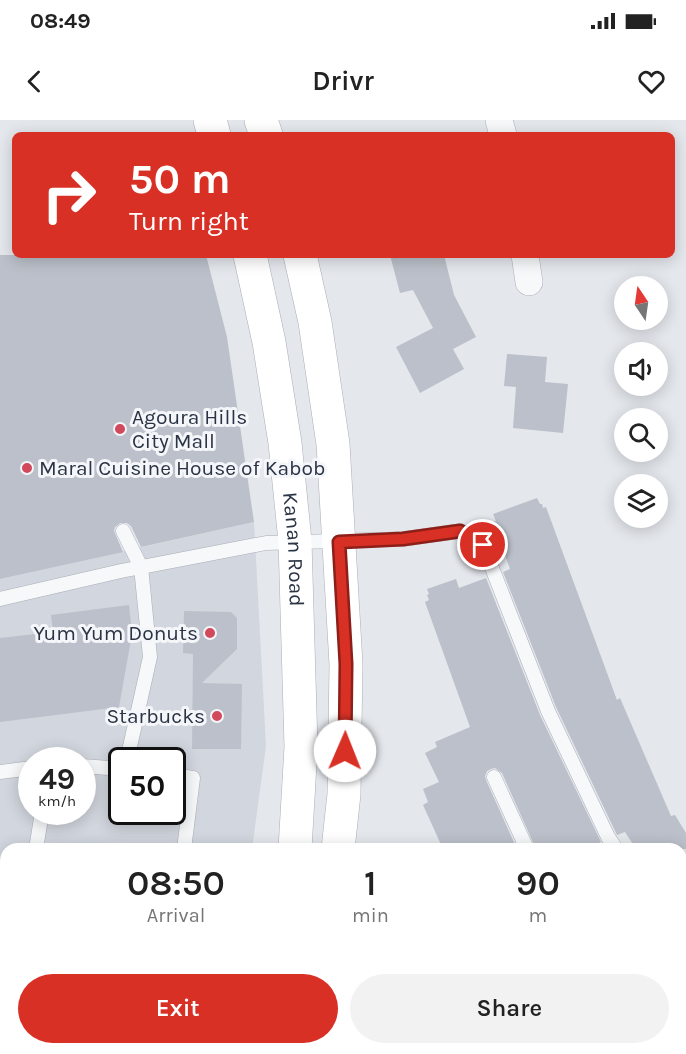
<!DOCTYPE html>
<style>
body{margin:0;font-family:Karla,sans-serif;background:#f2f2f2;color:#222;height:100vh;display:flex;flex-direction:column;font-size:22px;white-space:nowrap}
*{box-sizing:border-box;margin:0}
p{font-size:20px;color:#767676}
.icon{flex:none;width:33px;height:33px;fill:none;stroke:currentColor;stroke-width:2;stroke-linecap:round;stroke-linejoin:round}
.map{position:relative;flex:1;overflow:hidden}
.sheet{position:absolute;left:0px;top:723px;width:687px;height:212px;display:flex;flex-direction:column;background:#fff;border-radius:18px 18px 0 0;box-shadow:0 3px 15px #0003}
.sheet>*{flex:none}
.banner{position:absolute;left:12px;top:12px;width:663px;height:126px;border-radius:9px;box-shadow:0 3px 15px #0003;background:#d93025;color:#fff;overflow:hidden}
.needle{width:39px;rotate:347deg}
.buttons{position:absolute;left:614px;top:156px;display:grid;gap:12px}
.buttons a{display:grid;place-items:center;width:54px;height:54px;border-radius:50%;background:#fff;box-shadow:0 3px 15px #0003;font-size:30px}
.speed{position:absolute;left:18px;top:627px;display:flex;gap:12px;font-size:30px;font-weight:700;text-align:center}
.speed>*{display:grid;place-content:center;width:78px;height:78px;border-radius:50%;background:#fff;box-shadow:0 3px 15px #0003;line-height:1}
.speed small{font-size:15px;font-weight:400}
.speed .limit{border:3px solid #111;border-radius:9px;background:#fff;color:#111}
.pin{position:absolute;display:grid;place-items:center;width:51px;height:51px;color:#fff;margin:-26px;border:3px solid #fff;border-radius:50%;box-shadow:0 2px 6px #0007}
.me{position:absolute;width:66px;margin:-33px;rotate:1deg;stroke-linejoin:round;filter:drop-shadow(0 0 4px #0008)}
.turn{display:flex;align-items:center;gap:21px;height:126px;padding:0 18px;font-size:27px}
.turn .icon{width:78px;height:78px;stroke-width:2.5}
.turn b{display:block;font-size:42px;line-height:51px}
.eta{display:flex;justify-content:space-evenly;align-items:center;height:102px;text-align:center}
.eta b{font-size:36px;font-weight:600;line-height:42px}
.primary-button{display:flex;gap:12px;margin-top:auto;padding:12px 18px}
.primary-button a{flex:1;height:69px;border-radius:36px;background:#d93025;color:#fff;font-size:24px;font-weight:600;line-height:69px;text-align:center}
.primary-button a+a{background:#f2f2f2;color:#222}
.status{display:flex;justify-content:space-between;align-items:center;height:42px;padding:0 30px;background:#fff;direction:ltr}
.status svg{height:16px;fill:currentColor}
header{display:flex;justify-content:space-between;align-items:center;height:78px;padding:0 18px;background:#fff;font-size:27px;font-weight:600}
.map>svg:first-child{display:block}
.built{fill:#d2d6de;fill-rule:evenodd}
.building{fill:#bbc0ca}
.lines{fill:none;stroke-linecap:round;stroke-linejoin:round}
.service-casing{stroke:#a9aeb7;stroke-width:15}
.minor-casing{stroke:#a9aeb7;stroke-width:28}
.secondary-casing{stroke:#a9aeb7;stroke-width:34}
.service{stroke:#f7f8fa;stroke-width:14}
.minor{stroke:#f7f8fa;stroke-width:27}
.secondary{stroke:#fff;stroke-width:33}
.route-casing{stroke:#8d1f18;stroke-width:15}
.route{stroke:#d93025;stroke-width:10}
.poi-dot{fill:#d1495b;stroke:#f4f6f9;stroke-width:2}
.labels{text-anchor:middle;dominant-baseline:central;stroke-width:6;stroke-linejoin:round;paint-order:stroke}
.poi-label{font-size:21px;fill:#2b3445;stroke:#f4f6f9;text-anchor:start}
.street-label{font-size:21px;fill:#2b3445;stroke:#f4f6f9}
</style>
<div class="status"><b>08:49</b><svg viewBox="0 0 49 12"><path d="M0 12V9h3v3zM5 12V6h3v6zM10 12V3h3v9zM15 12V0h3v12zM26 1h20v11H26zM47 4h2v5h-2z"/></svg></div>
<header><svg class="icon" aria-label="back" viewBox="0 0 24 24"><path d="M15 5l-7 7 7 7"/></svg>Drivr<svg class="icon" aria-label="heart" viewBox="0 0 24 24"><path d="M12 20l-8-8c-3-5 5-10 8-4 3-6 11-1 8 4z"/></svg></header>
<div class="map">
<svg width="686" height="934" viewBox="0 0 686 934">
<rect width="100%" height="100%" fill="#e4e7ec"/>
<path class="built" d="M254,402L266,626L252,729H6V928L225,929L224,934H0V459ZM32,640H82V692H32ZM122,640H172V692H122Z"/>
<path class="building" d="M0,135H206L227,217L254,402L141,427L131,406L127,403H120L115,407L114,411L123,432L0,459Z
M390,135H444L454,175L476,217L453,229L464,249L420,273L396,227L433,208L413,170L400,173Z
M507,234L547,237L545,262L568,264L563,313L513,308L516,267L504,266Z
M537,378L540,384H542L543,388L546,387L617,580L620,578L671,696L675,695L686,713V729H636L625,712L617,715L556,587L503,452L510,449L493,402L496,401L493,394Z
M486,458L540,595L601,722L585,729H536L502,653L495,648L491,649L487,651L485,656L486,660L517,729H443L423,685L428,682L423,669L439,662L425,633L437,627L435,622L470,607L425,482L429,480L427,475L429,474L427,469L456,459L459,468Z
M129,485L132,514L119,587L0,602V518L53,512L51,495Z
M184,491L231,492L237,498V529L202,563L242,564L241,629H192L193,534L183,533Z"/>
<g class="lines">
<g class="service-casing">
<path id="service" d="M123,411L141,447L150,537L127,640
M0,479L121,451L266,423L403,419L460,411L483,425L548,591L608,717L616,729
M82,646L122,649
M0,652L32,648
M172,655L193,658L184,729
M494,657L527,729
M36,729L42,692
M681,836L686,843
M8,934V928
M158,934V928"/>
</g>
<g class="minor-casing">
<path id="minor" d="M499,0L503,15
M525,135L529,162"/>
</g>
<g class="secondary-casing">
<g id="secondary">
<path d="M210,0L214,15"/>
<path d="M261,0L266,15"/>
<path id="s1" d="M250,135L269,222L285,323L295,421L301,627L295,729"/>
<path d="M300,135L315,202L333,324L346,544L344,674L338,729"/>
<path d="M267,934V928"/>
<path d="M315,934L316,928"/>
</g>
</g>
<use href="#service" class="service"/>
<use href="#minor" class="minor"/>
<use href="#secondary" class="secondary"/>
</g>
<g class="lines">
<g class="route-casing">
<path id="route" d="M345,631L346,544L339,422L403,419L460,411L483,425"/>
</g>
<use href="#route" class="route"/>
</g>
<g class="poi-dot">
<circle cx="120" cy="309" r="6"/>
<circle cx="27" cy="348" r="6"/>
<circle cx="210" cy="513" r="6"/>
<circle cx="217" cy="596" r="6"/>
</g>
<g class="labels">
<g class="poi-label">
<text x="132" y="297">Agoura Hills<tspan x="132" dy="24">City Mall</tspan></text>
<text x="39" y="348">Maral Cuisine House of Kabob</text>
<text x="198" y="513" text-anchor="end">Yum Yum Donuts</text>
<text x="205" y="596" text-anchor="end">Starbucks</text>
</g>
<g class="street-label">
<text stroke="none"><textPath href="#s1" startOffset="298">Kanan Road</textPath></text>
</g>
</g>
</svg>
<div class="buttons">
<a><svg class="needle" viewBox="-14 -14 28 28"><path d="M0-13l5 13h-10z" fill="#e53935"/><path d="M0 13l5-13h-10z" fill="#767676"/></svg></a>
<a><svg class="icon" aria-label="sound" viewBox="0 0 24 24"><path d="M4 9h4l5-4v14l-5-4H4zM17 9q2 3 0 6"/></svg></a>
<a><svg class="icon" aria-label="search" viewBox="0 0 24 24"><circle cx="10" cy="10" r="6"/><path d="M15 15l6 6"/></svg></a>
<a><svg class="icon" aria-label="layers" viewBox="0 0 24 24"><path d="M12 4l9 5-9 5-9-5zM3 14l9 5 9-5"/></svg></a>
</div>
<div class="speed"><div>49<small>km/h</small></div><div class="limit">50</div></div>
<div class="pin" style="left:483px;top:425px;background:#d93025"><svg class="icon" aria-label="arrive" viewBox="0 0 24 24"><path d="M6 21V4h12l-3 4 3 4H6"/></svg></div>
<svg class="me" style="left:345px;top:631px" viewBox="-20 -20 40 40"><circle r="19" fill="#fff"/><path d="M0-13L10 11 0 6-10 11z" fill="#d93025"/></svg>
<div class="banner">
<div class="turn"><svg class="icon" aria-label="right" viewBox="0 0 24 24"><path d="M7 20v-9h11M14 6l5 5-5 5"/></svg><div><b>50 m</b>Turn right</div></div>
</div>
<section class="sheet">
<div class="eta">
<div><b>08:50</b><p>Arrival</p></div>
<div><b>1</b><p>min</p></div>
<div><b>90</b><p>m</p></div>
</div>
<div class="primary-button"><a>Exit</a><a>Share</a></div>
</section>
</div>
